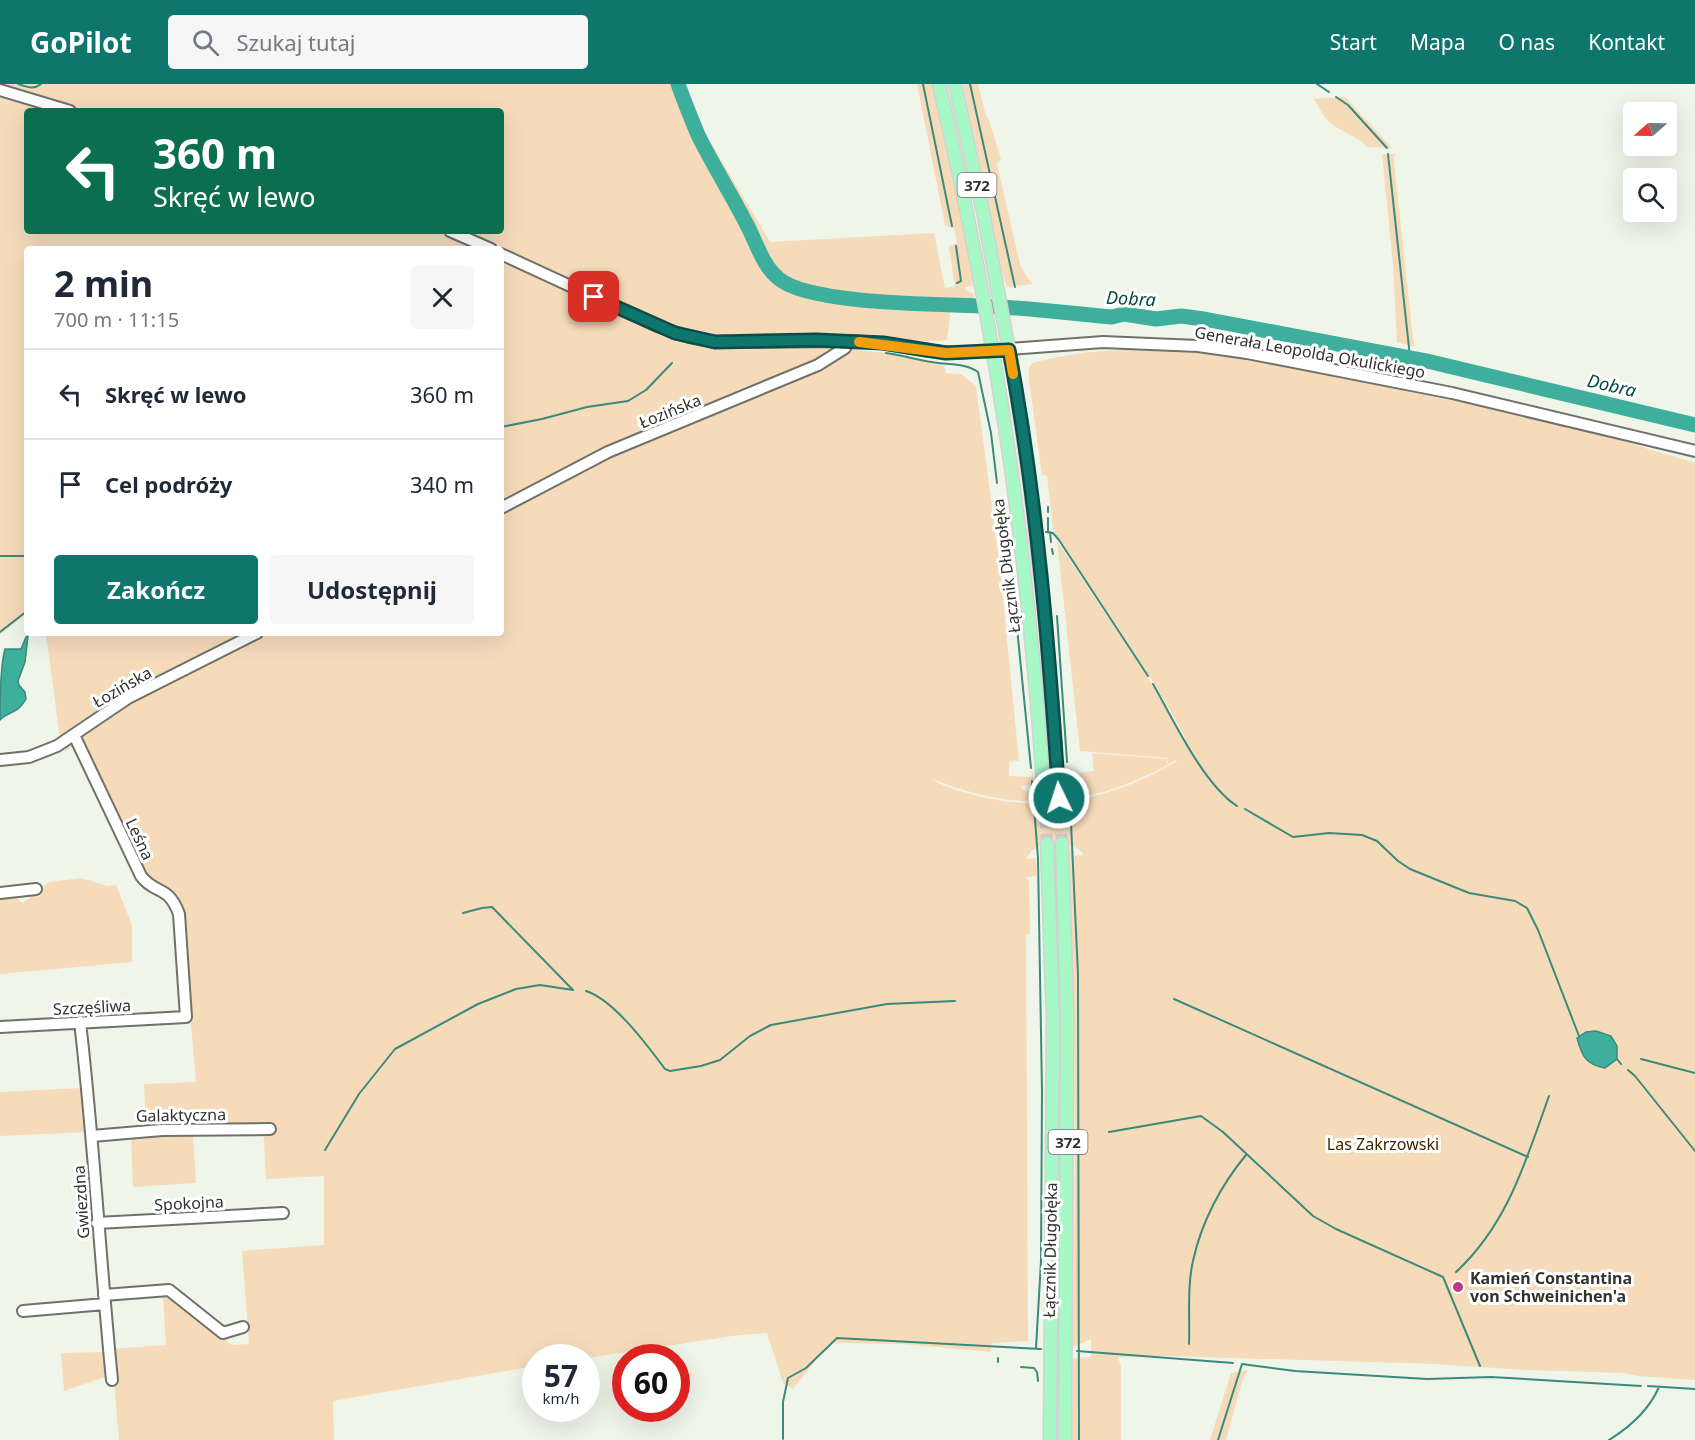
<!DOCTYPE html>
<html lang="pl">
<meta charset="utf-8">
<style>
body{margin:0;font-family:"Noto Sans",sans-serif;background:#f6f6f7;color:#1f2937;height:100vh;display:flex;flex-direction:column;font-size:22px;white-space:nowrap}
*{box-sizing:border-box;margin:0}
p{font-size:20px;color:#747a83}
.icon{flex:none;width:33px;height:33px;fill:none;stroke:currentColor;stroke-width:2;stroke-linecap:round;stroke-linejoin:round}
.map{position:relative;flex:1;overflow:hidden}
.sheet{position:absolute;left:24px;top:162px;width:480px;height:390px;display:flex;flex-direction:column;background:#fff;border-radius:6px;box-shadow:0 6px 24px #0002}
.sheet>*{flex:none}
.banner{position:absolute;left:24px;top:24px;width:480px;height:126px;border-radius:6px;box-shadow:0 6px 24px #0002;background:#0b6e4f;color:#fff;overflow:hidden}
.needle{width:39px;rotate:250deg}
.buttons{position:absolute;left:1623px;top:18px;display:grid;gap:12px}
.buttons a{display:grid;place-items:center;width:54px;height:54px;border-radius:6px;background:#fff;box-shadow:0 6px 24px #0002;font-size:30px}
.speed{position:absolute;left:522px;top:1260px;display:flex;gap:12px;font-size:30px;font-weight:700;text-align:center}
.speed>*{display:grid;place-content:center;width:78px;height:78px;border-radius:50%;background:#fff;box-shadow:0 6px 24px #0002;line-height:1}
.speed small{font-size:15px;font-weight:400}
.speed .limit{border:9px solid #d22;background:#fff;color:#111}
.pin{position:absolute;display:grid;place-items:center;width:51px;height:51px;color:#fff;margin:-26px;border-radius:12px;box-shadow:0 3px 9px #0006}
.me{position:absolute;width:66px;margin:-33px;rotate:356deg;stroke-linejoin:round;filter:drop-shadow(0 0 4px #0008)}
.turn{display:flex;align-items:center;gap:21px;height:126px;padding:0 30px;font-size:27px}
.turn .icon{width:78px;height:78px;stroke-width:2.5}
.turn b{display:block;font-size:42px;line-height:51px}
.round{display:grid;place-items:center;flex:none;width:63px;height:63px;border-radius:6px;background:#f6f6f7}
.headline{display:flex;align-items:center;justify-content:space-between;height:102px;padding:0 30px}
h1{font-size:36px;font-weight:700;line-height:45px}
.primary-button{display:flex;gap:12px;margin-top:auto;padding:12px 30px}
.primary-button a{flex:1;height:69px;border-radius:6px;background:#0f766e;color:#fff;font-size:24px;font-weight:700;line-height:69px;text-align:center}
.primary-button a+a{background:#f6f6f7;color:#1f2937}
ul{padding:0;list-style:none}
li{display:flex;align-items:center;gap:18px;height:90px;padding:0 30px;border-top:2px solid #e0e1e3}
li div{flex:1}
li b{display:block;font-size:22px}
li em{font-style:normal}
header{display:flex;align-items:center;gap:36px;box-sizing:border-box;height:84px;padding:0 30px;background:#0f766e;color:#fff}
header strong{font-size:28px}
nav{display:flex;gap:33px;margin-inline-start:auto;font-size:21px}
.search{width:420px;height:54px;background:#f6f6f7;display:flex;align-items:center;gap:15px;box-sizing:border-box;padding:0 21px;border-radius:6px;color:#747a83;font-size:22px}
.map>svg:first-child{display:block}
.green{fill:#f6dbbb;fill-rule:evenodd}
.water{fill:#3faf9d;stroke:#3b8a7c;stroke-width:1.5}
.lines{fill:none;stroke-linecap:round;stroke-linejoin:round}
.stream{stroke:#3b8a7c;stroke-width:2}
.river{stroke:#3faf9d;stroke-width:15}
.major-tunnel{stroke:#cacec5;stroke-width:12;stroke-dasharray:12 6;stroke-linecap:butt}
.minor-casing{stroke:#6e726a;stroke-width:14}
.major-casing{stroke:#d2d2d1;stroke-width:15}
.minor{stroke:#fff;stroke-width:10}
.major{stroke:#a7f8c7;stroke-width:12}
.route-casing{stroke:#0a4d48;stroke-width:15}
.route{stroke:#0f766e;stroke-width:10}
.slow{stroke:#f59e0b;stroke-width:10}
.poi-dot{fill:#bf3b81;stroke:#fff;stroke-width:2}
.labels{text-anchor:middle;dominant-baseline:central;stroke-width:6;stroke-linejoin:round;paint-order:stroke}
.shield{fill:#fff;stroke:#6f706d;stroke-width:1.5}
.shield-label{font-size:15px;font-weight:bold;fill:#31332f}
.street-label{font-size:16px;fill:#31332f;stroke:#fff}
.park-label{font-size:16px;fill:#3f2600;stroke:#fff}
.poi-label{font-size:16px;font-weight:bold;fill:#31332f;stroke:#fff;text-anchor:start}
.water-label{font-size:18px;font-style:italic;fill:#054940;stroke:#fff}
</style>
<header>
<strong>GoPilot</strong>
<div class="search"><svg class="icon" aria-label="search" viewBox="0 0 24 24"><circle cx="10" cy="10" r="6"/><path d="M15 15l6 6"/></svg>Szukaj tutaj</div>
<nav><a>Start</a><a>Mapa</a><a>O nas</a><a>Kontakt</a></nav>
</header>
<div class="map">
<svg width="1695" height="1356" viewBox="0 0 1695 1356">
<rect width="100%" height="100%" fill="#f0f5ea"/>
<path class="green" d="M0,0H683L708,54L770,158L934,149L945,204L955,202L949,165L950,162L957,159L954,145L945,141L917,0H932L951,81L975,201L964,203L970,209L973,208L975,221L948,220L950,233L947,256C917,259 887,253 857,252L855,266L896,270L944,282L946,289L961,290L976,302L1000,484L1019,677L1009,678V692L1033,693V696L1030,697L1032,701L1021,702L1022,705C1046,718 1058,720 1080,701V699H1070V696H1067V691L1094,687L1092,669L1166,675L1168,681C1101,716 1038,729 964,706C953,703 941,698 930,694C945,704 964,708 982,713C1051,729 1117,713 1177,677L1176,676L1169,680L1166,674L1080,667L1057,457L1147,592L1188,663L1183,649L1154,599L1053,445L1047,392L1042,391L1029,296V284L1032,279C1149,247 1280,280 1396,305C1452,317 1509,327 1564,341C1608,352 1651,366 1695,379V1296L1638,1292L1623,1289L1526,1286L1434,1280L1167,1272L1118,1273L1121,1283V1356H1072L1073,1275L1091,1273V1255L1073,1263L1075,1075L1070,764L1072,772L1084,771C1071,754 1039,754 1027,773V775L1036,774L1037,792L1026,793L1029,797L1030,850H1026L1028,1257L992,1259L991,1268L902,1260L829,1259L793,1305L783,1299L767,1249L739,1251L587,1274H536L535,1282L333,1317L334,1356H119L111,1265L166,1261L163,1210H167L232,1261L249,1260L242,1167L324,1161V1092L266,1095L263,1041L146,1044L144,1000L196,998L181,826L142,790L76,661L65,667L60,656L46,549H501V165H27V529L0,551ZM27,27H501V147H27Z
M963,0H978L986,32L989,36L1001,75L997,80L1020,180L1026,192L1033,200L1007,203L1003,192Z
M1345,13L1392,64L1367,63C1357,52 1346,50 1334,42C1324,35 1320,25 1314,15Z
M1382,70H1397L1394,72V79L1414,263L1397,258L1393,181Z
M81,794L108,802L116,801L132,841V878L0,890V812L16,813L23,819L49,798Z
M82,1004H84L88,1048L0,1052V1008Z
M193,1050L196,1099L133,1103L131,1052Z
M105,1268L107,1284L105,1293L64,1307L61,1269Z
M1248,1286L1243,1294L1226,1356H1210L1231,1289Z"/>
<path class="water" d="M28,552L25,578L18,597L19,601L25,608L26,615C17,631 10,626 0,636C0,616 0,582 5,565H21L26,553Z
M1596,947L1611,952L1617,962V975L1605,984C1586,981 1582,972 1577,954L1586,948Z"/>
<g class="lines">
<path class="stream" d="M18,0C27,3 34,6 41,0
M923,0L952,142
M970,0L1015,203
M1317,0L1329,8
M1336,13L1348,21L1387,64
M1388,70L1410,273
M956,162L961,197L957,199
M886,269C902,271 917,276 932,278C947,281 966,279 978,288L991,349L997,399
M501,343L542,335L587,323L628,317L646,306L672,279
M1048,428V423
M999,430L1000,435
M1048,434V448
M1002,440L1006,465
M1046,448L1053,449L1059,456L1148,592
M1050,448L1051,458
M1052,465L1053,470
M0,472H27
M1006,472V477
M1013,525L1016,534L1031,684
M1057,532L1067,678
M0,548L27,527
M1153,600C1173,635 1203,700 1237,722
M1069,696L1078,890L1079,1356
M1032,697L1038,774L1042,1008L1041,1177L1036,1264
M1245,725L1293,753L1329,749L1362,751L1377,757L1398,777L1410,785L1469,809L1515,817L1527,824L1538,846L1579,952
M463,829L482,824L492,823L572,905
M586,907C614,916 647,961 665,985L670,987L701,982L720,976L750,952L771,941L887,920L955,917
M1174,915L1528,1073
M1617,975L1621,980
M1641,975L1695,989
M1628,986L1635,992L1695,1067
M1109,1048L1201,1032L1223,1048L1313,1132L1336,1145L1443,1193L1480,1282
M325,1066L359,1010L395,965L478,920L516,905L540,901L573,906
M1456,1188C1508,1140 1526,1076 1549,1012
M1189,1260C1190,1234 1187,1202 1193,1177C1201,1139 1221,1101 1246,1071
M1077,1267L1233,1279
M998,1278V1274
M1021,1283L1034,1284L1037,1288L1038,1297
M1648,1302L1695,1305
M783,1355V1318L788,1294L806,1284L837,1254L1041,1265
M1218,1356L1242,1280L1295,1287L1427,1295L1491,1293L1641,1302
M1609,1356C1630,1343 1649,1326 1659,1303"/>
<path class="river" d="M678,0C684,17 691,34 698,51C713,81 731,110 746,139C756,157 762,181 778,194C808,221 941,220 984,222C1027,224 1069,229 1112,233L1124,230L1156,235L1181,232L1204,235L1427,277L1695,341"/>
<path class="major-tunnel" d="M1044,714L1047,760
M1059,714L1062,760"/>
<g class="minor-casing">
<path id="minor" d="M0,6L70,27
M450,147L491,165
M501,170L657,242L689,253L715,258L848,257L883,259L929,267L956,269L1103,258L1198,262L1247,269L1452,309L1695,367
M501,424L608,368L818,281L845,264L848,257
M0,676L29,673L57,662L128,614L257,549
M0,809L36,805
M80,938C94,1057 100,1177 112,1296
M0,943L186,933L179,830C168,800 155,811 141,792L74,651
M92,1052L162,1046L270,1045
M97,1139L283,1129
M104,1211L169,1206L223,1249L243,1243
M23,1227L105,1220"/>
</g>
<g class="major-casing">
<path id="major" d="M939,0C975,157 1005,319 1023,479C1032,557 1039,635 1044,714
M955,0L984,133L1014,293L1030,402L1046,545L1059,714
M1047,760L1053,938L1050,1356
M1062,760L1067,932L1065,1356"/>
</g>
<use href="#minor" class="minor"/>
<use href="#major" class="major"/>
</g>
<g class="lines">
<g class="route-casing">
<path id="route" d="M594,213L675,249L715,258L816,256L883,259L946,269L1009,266C1037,413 1049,564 1059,714"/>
</g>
<use href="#route" class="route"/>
<path class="slow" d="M859,258L946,269L1009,266L1013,290"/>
</g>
<circle class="poi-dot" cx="1458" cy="1203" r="6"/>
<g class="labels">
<g class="shield">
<rect x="957.5" y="89" width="39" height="24" rx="4.5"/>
<rect x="1048.5" y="1046" width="39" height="24" rx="4.5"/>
</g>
<g class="shield-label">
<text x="977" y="101">372</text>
<text x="1068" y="1058">372</text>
</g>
<g class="street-label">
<text transform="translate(1310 268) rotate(10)">Generała Leopolda Okulickiego</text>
<text transform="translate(670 327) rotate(-22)">Łozińska</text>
<text transform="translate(1006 482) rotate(-97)">Łącznik Długołęka</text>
<text transform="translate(122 603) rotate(-30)">Łozińska</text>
<text transform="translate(140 755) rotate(65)">Leśna</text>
<text transform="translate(92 923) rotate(-3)">Szczęśliwa</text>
<text transform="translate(181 1031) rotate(-1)">Galaktyczna</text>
<text transform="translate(81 1118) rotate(-94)">Gwiezdna</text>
<text transform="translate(189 1119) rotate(-3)">Spokojna</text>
<text transform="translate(1050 1166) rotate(-89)">Łącznik Długołęka</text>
</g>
<g class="park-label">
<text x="1383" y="1060">Las Zakrzowski</text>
</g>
<g class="poi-label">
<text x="1470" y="1194">Kamień Constantina<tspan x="1470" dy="18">von Schweinichen'a</tspan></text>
</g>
<g class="water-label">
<text transform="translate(1131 214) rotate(3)">Dobra</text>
<text transform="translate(1612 301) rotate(13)">Dobra</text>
</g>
</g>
</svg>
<div class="buttons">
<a><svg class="needle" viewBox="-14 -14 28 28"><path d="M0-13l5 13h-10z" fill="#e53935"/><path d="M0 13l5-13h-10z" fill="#747a83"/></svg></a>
<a><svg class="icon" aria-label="search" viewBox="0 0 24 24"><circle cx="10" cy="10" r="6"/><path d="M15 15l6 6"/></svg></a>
</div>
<div class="speed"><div>57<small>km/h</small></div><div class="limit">60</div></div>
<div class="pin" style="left:594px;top:213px;background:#d93025"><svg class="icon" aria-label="arrive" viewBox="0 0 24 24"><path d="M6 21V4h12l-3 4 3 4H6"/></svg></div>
<svg class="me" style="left:1059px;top:714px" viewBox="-20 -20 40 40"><circle r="17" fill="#0f766e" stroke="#fff" stroke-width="3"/><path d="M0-11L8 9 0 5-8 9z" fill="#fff"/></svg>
<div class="banner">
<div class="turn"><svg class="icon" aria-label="left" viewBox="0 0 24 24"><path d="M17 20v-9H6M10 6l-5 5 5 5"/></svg><div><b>360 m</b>Skręć w lewo</div></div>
</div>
<section class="sheet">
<div class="headline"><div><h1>2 min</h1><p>700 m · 11:15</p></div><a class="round"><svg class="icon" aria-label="close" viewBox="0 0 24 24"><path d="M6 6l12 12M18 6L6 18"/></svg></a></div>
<ul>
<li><svg class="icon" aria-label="left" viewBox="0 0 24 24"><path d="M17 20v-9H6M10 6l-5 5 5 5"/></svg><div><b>Skręć w lewo</b></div><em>360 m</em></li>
<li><svg class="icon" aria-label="arrive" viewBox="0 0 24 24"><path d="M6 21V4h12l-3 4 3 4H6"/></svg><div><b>Cel podróży</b></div><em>340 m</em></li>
</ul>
<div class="primary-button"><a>Zakończ</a><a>Udostępnij</a></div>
</section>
</div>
